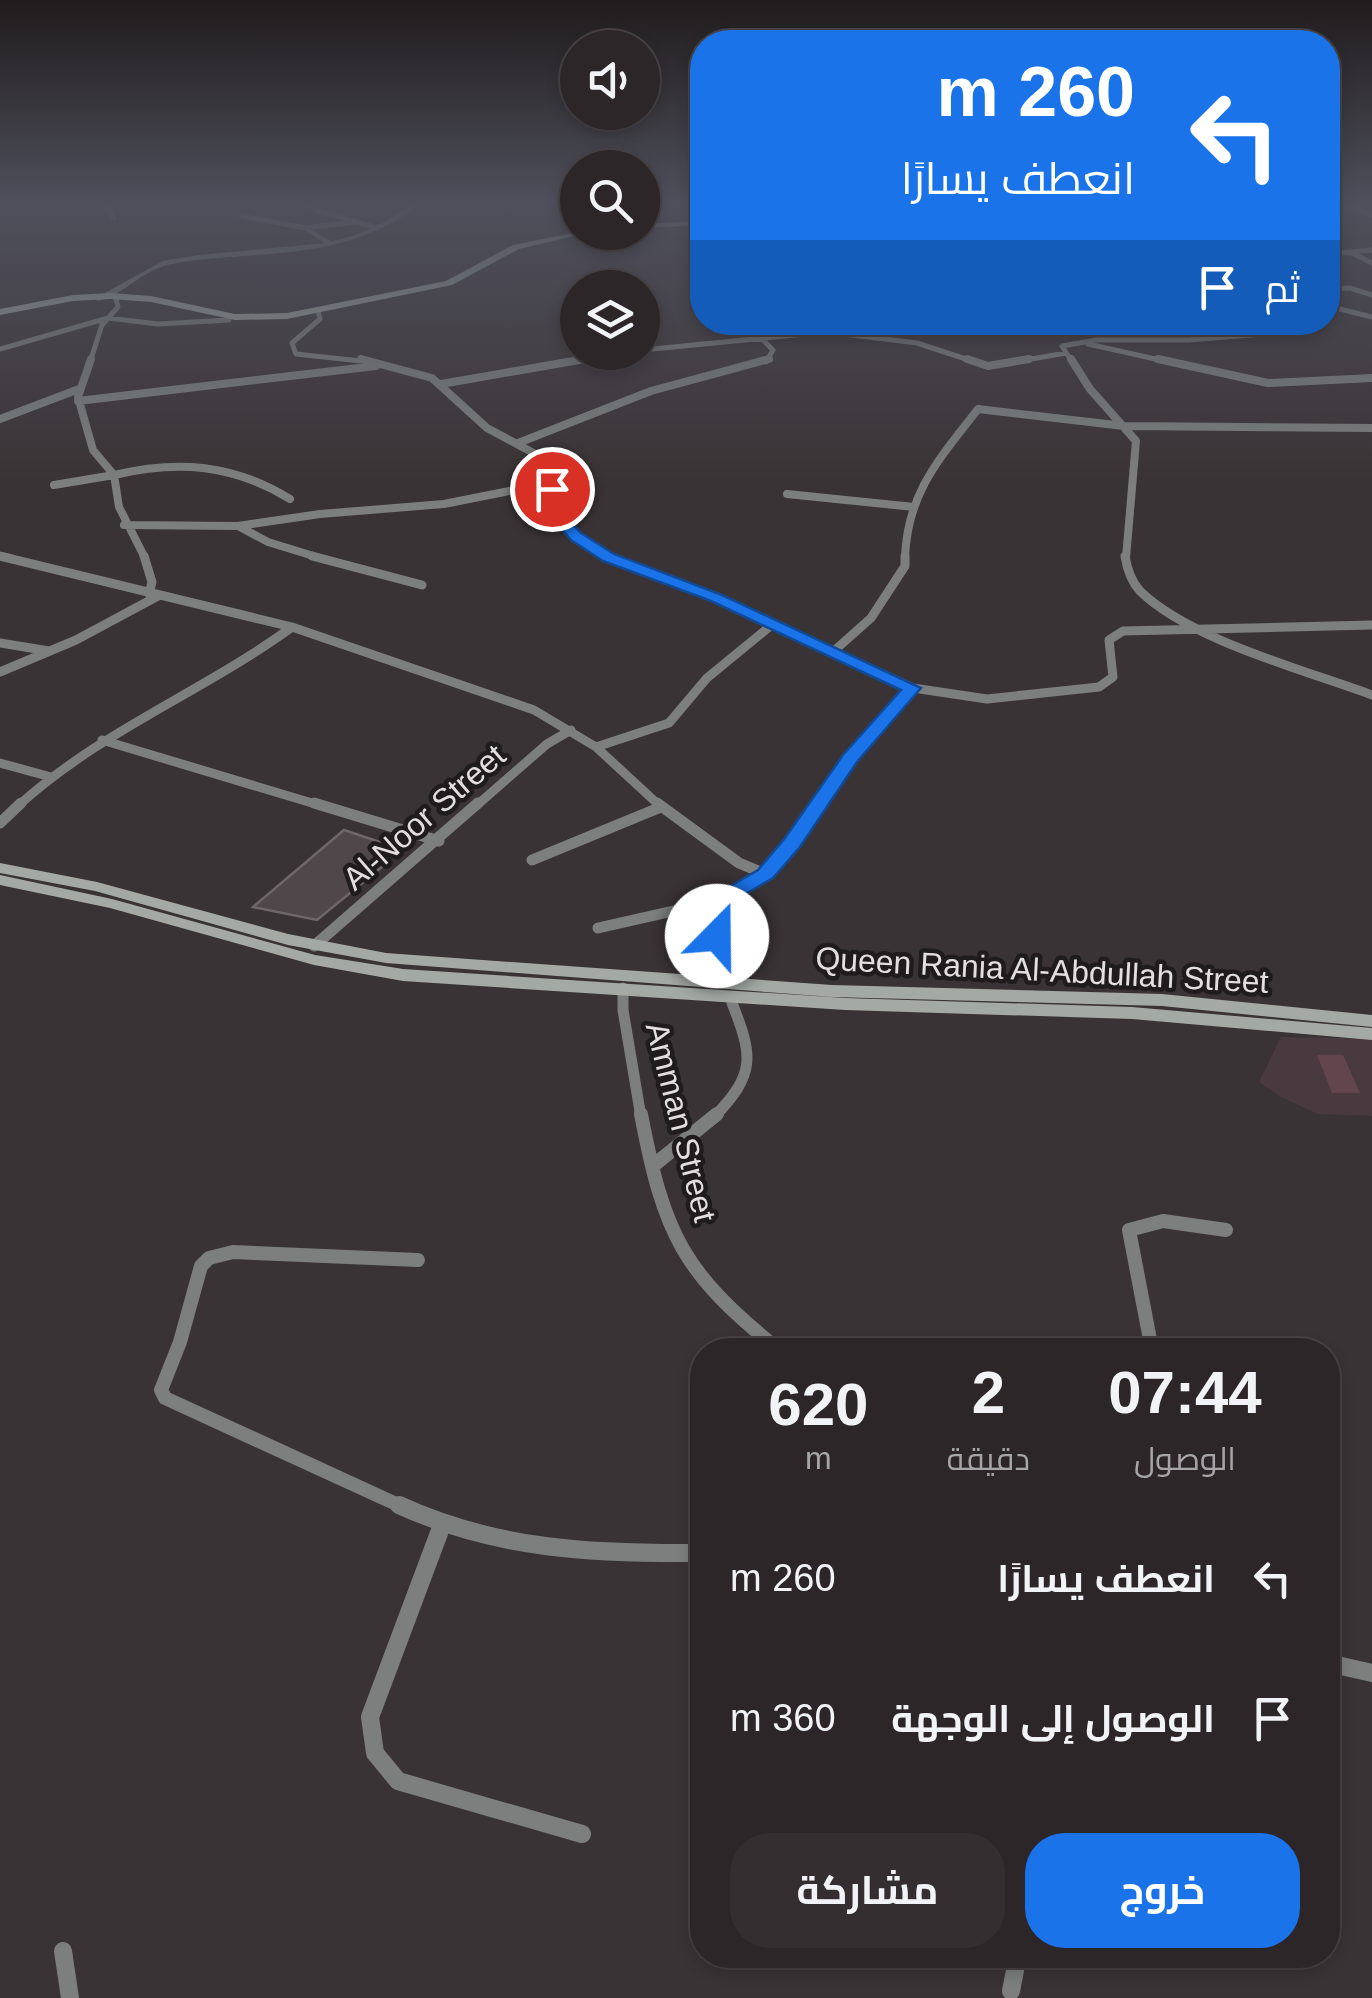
<!DOCTYPE html>
<html lang="ar">
<meta charset="utf-8">
<style>
body{margin:0;font-family:Arial,Cairo,sans-serif;background:#342e30;color:#f1f3f6;direction:rtl;height:100vh;display:flex;flex-direction:column;font-size:38px;white-space:nowrap}
*{box-sizing:border-box;margin:0}
p{font-size:32px;color:#a6a5a8}
.icon{flex:none;width:55px;height:55px;fill:none;stroke:currentColor;stroke-width:2;stroke-linecap:round;stroke-linejoin:round}
.map{position:relative;flex:1;overflow:hidden;direction:ltr}
.details{position:absolute;left:690px;top:1338px;width:650px;height:630px;display:flex;flex-direction:column;background:#2c2628;border-radius:40px;box-shadow:0 5px 15px #0003,0 0 0 2px #484345;direction:rtl}
.details>*{flex:none}
.banner{position:absolute;left:690px;top:30px;width:650px;height:305px;border-radius:40px;box-shadow:0 5px 15px #0003,0 0 0 2px #484345;direction:rtl;background:#1a73e8;color:#fff;overflow:hidden}
.tools{position:absolute;left:560px;top:30px;display:grid;gap:20px}
.tools a{display:grid;place-items:center;width:100px;height:100px;border-radius:50%;background:#2c2628;box-shadow:0 5px 15px #0003,0 0 0 2px #484345;font-size:50px}
.pin{position:absolute;display:grid;place-items:center;width:85px;height:85px;color:#fff;margin:-42px;border:5px solid #fff;border-radius:50%;box-shadow:0 2px 10px #0007}
.me{position:absolute;width:110px;margin:-55px;rotate:22deg;stroke-linejoin:round;filter:drop-shadow(0 0 8px #0008)}
.turn{display:flex;align-items:center;gap:35px;height:210px;padding:0 40px;font-size:45px}
.turn .icon{width:130px;height:130px;stroke-width:2.5}
.turn b{display:block;font-size:70px;line-height:85px}
.then{display:flex;align-items:center;height:95px;padding:0 40px;background:#0003;gap:20px;font-size:38px}
.eta{display:flex;justify-content:space-evenly;align-items:center;height:170px;text-align:center}
.eta b{font-size:60px;font-weight:700;line-height:70px}
.button{display:flex;gap:20px;margin-top:auto;padding:20px 40px}
.button a{flex:1;height:115px;border-radius:40px;background:#1a73e8;color:#fff;font-size:40px;font-weight:700;line-height:115px;text-align:center}
.button a+a{background:#342e30;color:#f1f3f6}
ul{padding:0;list-style:none}
li{display:flex;align-items:center;gap:30px;height:140px;padding:0 40px}
li div{flex:1}
li b{display:block;font-size:38px}
li em{font-style:normal}
.map>svg:first-child{display:block}
.built{fill:#493a3f}
.green{fill:#63454e}
.building{fill:#4f474a;stroke:#6e6668;stroke-width:2.5}
.lines{fill:none;stroke-linecap:round;stroke-linejoin:round}
.minor-far5{stroke:#7c7f7d;stroke-width:5}
.minor-far4{stroke:#7c7f7d;stroke-width:8}
.minor-far3{stroke:#7c7f7d;stroke-width:9}
.minor-far2{stroke:#7c7f7d;stroke-width:11}
.minor-far1{stroke:#7c7f7d;stroke-width:14}
.minor{stroke:#7c7f7d;stroke-width:18}
.tertiary{fill:#7c7f7d;fill-rule:evenodd}
.secondary{fill:#a4a9a5;fill-rule:evenodd}
.route{fill:#1a73e8;stroke:#114b97;stroke-width:2.5}
.labels{text-anchor:middle;dominant-baseline:central;stroke-width:9;stroke-linejoin:round;paint-order:stroke}
.street-label{font-size:32px;fill:#e3dedf;stroke:#1f1c1d}
</style>
<div class="map">
<svg width="1372" height="1998" viewBox="0 0 1372 1998">
<rect width="100%" height="100%" fill="#3a3335"/>
<path class="built" d="M1281,1037L1372,1039V1116L1318,1114L1281,1097L1259,1082Z"/>
<path class="green" d="M1317,1055H1343L1360,1093H1332Z"/>
<path class="building" d="M344,830L392,846L388,862L317,920L253,907Z"/>
<g class="lines">
<path class="minor-far5" d="M104,204L114,218
M308,204L316,210L377,228
M1341,204L1372,215
M242,216L305,228
M329,243L305,228L355,222
M1350,252L1372,263
M1328,254L1372,250
M1328,289L1350,288L1372,295
M1328,306L1372,317
M318,310L320,319L292,343L296,354L370,362
M761,338L773,350L766,362
M1088,344L1169,362
M0,349L108,318L158,324L229,320
M642,350L827,332L917,343L975,362
M90,362L102,325L118,307L116,299
M570,362L626,352
M1014,362L1066,353
M1072,362L1062,346L1096,340H1189L1313,330L1305,322"/>
<path class="minor-far4" d="M91,359L78,397L93,450L114,475
M361,359L432,378L487,428L539,456C557,506 562,534 613,558
M967,359L988,366L1029,359
M1071,359L1090,389L1136,441L1126,558
M1158,359L1268,383L1372,378
M441,384L585,359
M78,401L376,366
M0,419L79,389
M518,443L651,391L769,359
M54,485L114,475
M787,494L914,507
M124,525L238,526L268,542L320,558
M238,526L320,514L444,504L549,483
M0,556L10,558
M145,558L119,507L114,475C178,460 233,464 290,499
M905,558C907,493 940,458 978,409L1124,426L1372,428"/>
<path class="minor-far3" d="M0,556L292,627L534,710L596,747L660,806
M144,556L152,582L149,594
M312,556L422,585
M607,556L716,598L913,688L987,699L1099,687L1113,677L1109,640L1123,631L1372,625
M1125,556C1127,569 1131,581 1140,591C1190,640 1305,670 1372,695
M0,643L49,651
M835,650L871,618L905,566V556
M0,672L76,640L158,596
M102,740L322,806
M596,747L669,723L707,678L774,623
M0,763L51,777
M18,806C100,731 203,692 292,627
M476,806L547,744L571,730
M817,806L850,759L913,688"/>
<path class="minor-far2" d="M314,803L439,841
M657,803L739,863L765,874
M0,823L21,803
M532,860L661,807
M598,928L722,900
M314,946L478,803
M710,981L722,900L765,874L819,803
M623,988V1010L641,1117
M714,1117C756,1074 753,1056 732,1003"/>
<path class="minor-far1" d="M641,1114C664,1235 683,1273 779,1350
M654,1165L717,1114
M1152,1350L1129,1230L1163,1221L1226,1230
M405,1508L165,1398L161,1390L180,1342L201,1266L209,1258L233,1252L418,1260"/>
<path class="minor" d="M399,1505C497,1550 595,1554 702,1553
M442,1525L370,1717L375,1753L398,1781L582,1834
M1328,1663L1372,1673
M63,1951L70,1998
M1011,1991L1018,1955"/>
<path class="tertiary" d="M413,204H420C369,245 307,252 244,256C219,258 191,259 167,265C141,272 124,294 98,301L94,299L163,261L199,255L327,243L355,235L385,222Z"/>
<path class="secondary" d="M702,221V225L642,228V224Z
M578,232H591L519,249L452,285L287,319L235,320L151,302L111,299L73,301L0,315V309L73,295L111,293L151,296L235,314L287,313L446,281L513,245Z
M0,863L97,882L288,934L386,953L832,985L1162,994L1372,1015V1027L1162,1006L832,997L386,963L288,945L95,891L0,873Z
M0,875L112,899L315,955L403,969L845,998L1132,1007L1372,1028V1040L1132,1019L845,1010L403,981L314,965L110,908L0,885Z"/>
</g>
<linearGradient id="sky" x2="0" y2="1"><stop stop-color="#201c1d"/><stop offset="0.42" stop-color="#4f505c"/><stop offset="1" stop-color="#4f505c" stop-opacity="0"/></linearGradient>
<rect width="1372" height="484" fill="url(#sky)"/>
<path class="route" d="M552,485L559,489L570,521L581,533L614,554L722,595L921,688L857,762L800,847L773,878L732,902L724,940L717,942L706,936L715,895L758,870L785,838L843,755L901,690L711,601L603,561L571,540L558,525L545,489Z"/>
<g class="labels">
<g class="street-label">
<text transform="translate(424 817) rotate(-41)">Al-Noor Street</text>
<text transform="translate(1042 970) rotate(3)">Queen Rania Al-Abdullah Street</text>
<text transform="translate(681 1122) rotate(76)">Amman Street</text>
</g>
</g>
</svg>
<div class="tools">
<a><svg class="icon" aria-label="sound" viewBox="0 0 24 24"><path d="M4 9h4l5-4v14l-5-4H4zM17 9q2 3 0 6"/></svg></a>
<a><svg class="icon" aria-label="search" viewBox="0 0 24 24"><circle cx="10" cy="10" r="6"/><path d="M15 15l6 6"/></svg></a>
<a><svg class="icon" aria-label="layers" viewBox="0 0 24 24"><path d="M12 4l9 5-9 5-9-5zM3 14l9 5 9-5"/></svg></a>
</div>
<div class="pin" style="left:552px;top:489px;background:#d93025"><svg class="icon" aria-label="arrive" viewBox="0 0 24 24"><path d="M6 21V4h12l-3 4 3 4H6"/></svg></div>
<svg class="me" style="left:717px;top:936px" viewBox="-20 -20 40 40"><circle r="19" fill="#fff"/><path d="M0-13L10 11 0 6-10 11z" fill="#1a73e8"/></svg>
<div class="banner">
<div class="turn"><svg class="icon" aria-label="left" viewBox="0 0 24 24"><path d="M17 20v-9H6M10 6l-5 5 5 5"/></svg><div><b>260 m</b>انعطف يسارًا</div></div>
<div class="then">ثم<svg class="icon" aria-label="arrive" viewBox="0 0 24 24"><path d="M6 21V4h12l-3 4 3 4H6"/></svg></div>
</div>
<section class="details">
<div class="eta">
<div><b>07:44</b><p>الوصول</p></div>
<div><b>2</b><p>دقيقة</p></div>
<div><b>620</b><p>m</p></div>
</div>
<ul>
<li><svg class="icon" aria-label="left" viewBox="0 0 24 24"><path d="M17 20v-9H6M10 6l-5 5 5 5"/></svg><div><b>انعطف يسارًا</b></div><em>260 m</em></li>
<li><svg class="icon" aria-label="arrive" viewBox="0 0 24 24"><path d="M6 21V4h12l-3 4 3 4H6"/></svg><div><b>الوصول إلى الوجهة</b></div><em>360 m</em></li>
</ul>
<div class="button"><a>خروج</a><a>مشاركة</a></div>
</section>
</div>
